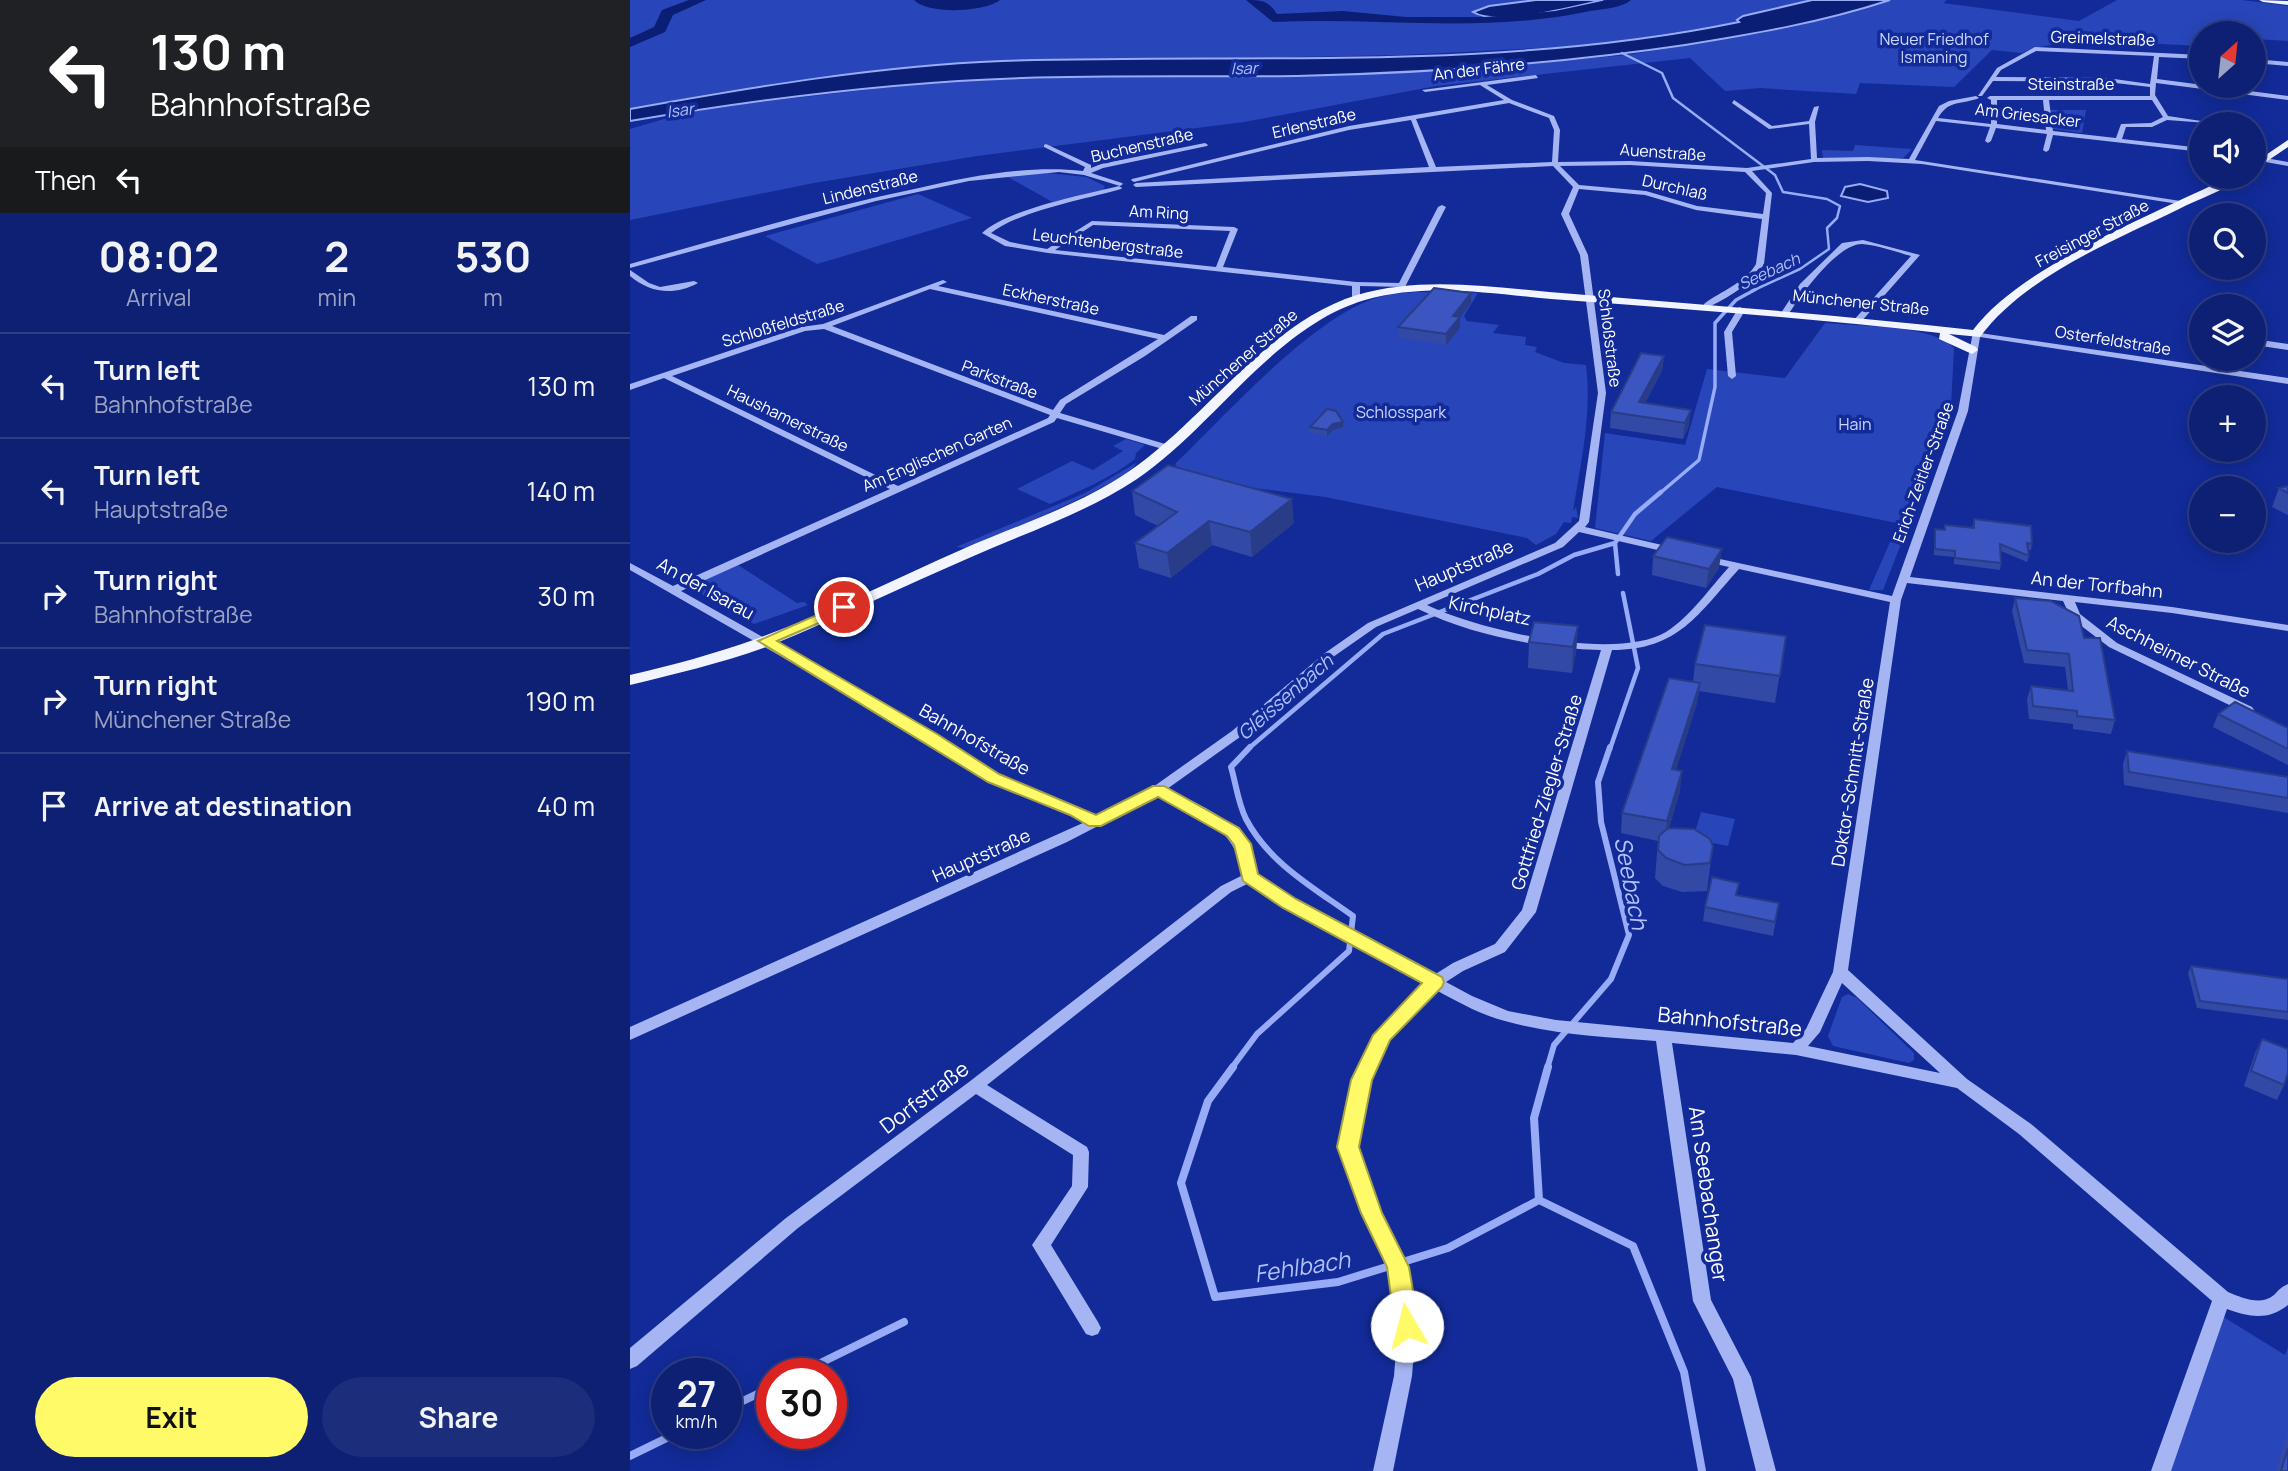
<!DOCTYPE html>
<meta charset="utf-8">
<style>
body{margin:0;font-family:Manrope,sans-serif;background:#1c2d7b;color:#f1f3f6;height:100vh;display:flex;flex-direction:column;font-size:26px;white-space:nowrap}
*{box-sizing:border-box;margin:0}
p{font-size:23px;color:#9ba3c4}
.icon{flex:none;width:38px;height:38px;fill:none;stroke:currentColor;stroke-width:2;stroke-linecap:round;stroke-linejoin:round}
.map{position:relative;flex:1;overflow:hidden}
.details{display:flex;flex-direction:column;background:#0e2073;width:630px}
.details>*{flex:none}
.guide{background:#202124;color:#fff;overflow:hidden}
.needle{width:46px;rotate:27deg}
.fabs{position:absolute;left:1559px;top:21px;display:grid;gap:14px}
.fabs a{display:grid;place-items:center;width:77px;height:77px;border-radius:50%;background:#0e2073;box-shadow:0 4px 18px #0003,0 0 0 2px #2e3e85;font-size:35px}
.speed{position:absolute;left:21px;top:1358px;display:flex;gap:14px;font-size:35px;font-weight:700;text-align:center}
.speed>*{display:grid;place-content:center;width:91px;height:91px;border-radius:50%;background:#0e2073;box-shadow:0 4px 18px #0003,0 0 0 2px #2e3e85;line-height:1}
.speed small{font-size:18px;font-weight:400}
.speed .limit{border:10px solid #d22;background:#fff;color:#111}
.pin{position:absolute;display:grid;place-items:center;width:60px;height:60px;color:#fff;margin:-30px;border:4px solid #fff;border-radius:50%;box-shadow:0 2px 7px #0007}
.me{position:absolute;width:77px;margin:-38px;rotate:352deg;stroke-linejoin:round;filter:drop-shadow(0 0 5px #0008)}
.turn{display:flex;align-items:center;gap:24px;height:147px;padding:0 35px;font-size:32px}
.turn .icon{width:91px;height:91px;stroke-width:2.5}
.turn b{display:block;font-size:49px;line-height:60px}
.then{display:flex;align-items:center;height:66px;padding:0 35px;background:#0003;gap:14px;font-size:26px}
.eta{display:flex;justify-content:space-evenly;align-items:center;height:119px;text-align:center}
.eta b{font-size:42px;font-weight:700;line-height:49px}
.primary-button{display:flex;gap:14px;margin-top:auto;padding:14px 35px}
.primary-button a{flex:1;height:80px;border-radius:42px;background:#fffa68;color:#111;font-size:28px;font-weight:700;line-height:80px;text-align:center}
.primary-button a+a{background:#1c2d7b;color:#f1f3f6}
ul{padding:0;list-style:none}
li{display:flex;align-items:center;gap:21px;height:105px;padding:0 35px;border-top:2px solid #2e3e85}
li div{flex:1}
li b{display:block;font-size:26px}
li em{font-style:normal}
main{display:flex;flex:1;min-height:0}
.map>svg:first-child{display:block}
.green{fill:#2846b9}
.water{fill:#0b1e75;stroke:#97abf6;stroke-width:2}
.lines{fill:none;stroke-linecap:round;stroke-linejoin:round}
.stream-far4{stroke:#97abf6;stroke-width:2.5}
.stream-far3{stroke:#97abf6;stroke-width:3.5}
.stream-far2{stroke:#97abf6;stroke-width:4.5}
.stream-far1{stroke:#97abf6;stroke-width:6}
.stream{stroke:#97abf6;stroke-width:8}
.river{fill:#0b1e75;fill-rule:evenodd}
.minor{fill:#a5b5f3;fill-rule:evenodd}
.major{fill:#f2f4ff;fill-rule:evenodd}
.wall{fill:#3349a6}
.shaded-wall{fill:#293c87}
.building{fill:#3b55c1;stroke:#293c87;stroke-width:2}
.route{fill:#fffa68;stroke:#a6a244;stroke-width:2}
.labels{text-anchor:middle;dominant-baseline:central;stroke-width:7;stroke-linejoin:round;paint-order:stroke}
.far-street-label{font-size:16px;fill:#fff;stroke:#122b99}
.far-park-label{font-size:16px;fill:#cdd7fd;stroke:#122b99}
.far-water-label{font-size:16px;font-style:italic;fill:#b2c1fa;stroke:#122b99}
.street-label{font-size:18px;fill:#fff;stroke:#122b99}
.water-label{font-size:19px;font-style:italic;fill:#b2c1fa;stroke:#122b99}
.near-street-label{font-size:21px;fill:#fff;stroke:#122b99}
.near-water-label{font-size:23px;font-style:italic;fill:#b2c1fa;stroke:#122b99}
</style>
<main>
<section class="details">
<div class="guide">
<div class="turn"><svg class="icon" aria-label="left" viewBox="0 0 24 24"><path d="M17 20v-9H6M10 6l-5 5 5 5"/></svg><div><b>130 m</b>Bahnhofstraße</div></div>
<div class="then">Then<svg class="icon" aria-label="left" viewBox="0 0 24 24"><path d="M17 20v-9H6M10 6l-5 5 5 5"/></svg></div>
</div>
<div class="eta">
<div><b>08:02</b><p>Arrival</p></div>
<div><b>2</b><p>min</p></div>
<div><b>530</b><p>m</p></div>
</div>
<ul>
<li><svg class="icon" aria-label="left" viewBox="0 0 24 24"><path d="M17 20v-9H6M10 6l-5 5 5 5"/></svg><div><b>Turn left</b><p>Bahnhofstraße</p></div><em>130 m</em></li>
<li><svg class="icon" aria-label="left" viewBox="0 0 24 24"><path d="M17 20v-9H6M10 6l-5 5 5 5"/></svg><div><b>Turn left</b><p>Hauptstraße</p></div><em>140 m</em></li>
<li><svg class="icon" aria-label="right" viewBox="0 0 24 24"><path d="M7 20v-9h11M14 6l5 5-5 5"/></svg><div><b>Turn right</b><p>Bahnhofstraße</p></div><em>30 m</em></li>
<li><svg class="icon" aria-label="right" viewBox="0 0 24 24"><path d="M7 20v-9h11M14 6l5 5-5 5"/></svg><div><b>Turn right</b><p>Münchener Straße</p></div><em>190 m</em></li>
<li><svg class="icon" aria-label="arrive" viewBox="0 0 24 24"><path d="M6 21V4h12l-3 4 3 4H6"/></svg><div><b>Arrive at destination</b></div><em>40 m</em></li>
</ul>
<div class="primary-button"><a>Exit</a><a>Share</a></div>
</section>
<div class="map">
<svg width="1658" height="1471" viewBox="0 0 1658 1471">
<rect width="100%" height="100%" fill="#122b99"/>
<path class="green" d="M0,0H906L848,9V15L855,18L927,11L973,0H1182L1113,16L1108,20L1110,22L967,45L772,55L331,63L90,92L0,109Z
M1261,0H1317L1313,3L1449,21L1487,0H1612L1658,6V41L1624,39V33H1572L1571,46L1472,41L1439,42L1403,48L1392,53L1362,50L1324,87L1230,83L1226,94L1130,88L1095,91L1060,58L806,86L614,122L347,156L184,183L0,220V129L68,109L304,82L479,76L715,75L887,65L997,55L1137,32Z
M1420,110H1456L1452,133L1423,129Z
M1225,145L1282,149L1273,158H1193L1192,150L1223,151Z
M417,173L456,177L475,186L473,190L426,204L376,176Z
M288,194L342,218L187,264L135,236Z
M786,292L848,293L834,316L837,321L869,325L863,333L896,337L895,345L907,347L905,352L934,363L956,365C962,414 951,462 943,511L946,507L948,518L942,517L941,523L934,522L926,534L906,545L897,538L695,497L522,475L548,468L545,464C596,415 678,322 743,299C757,294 772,293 786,292Z
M1195,323C1225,326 1305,325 1324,348L1321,407L1277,525L1087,487L1021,541L965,528L975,433L1055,445L1077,369L1155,378Z
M496,439L515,445L506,453L505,459C479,479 450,491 420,504L387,489L442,461L463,470L493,451L483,446Z
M506,463C502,481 364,536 337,548L326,547L455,493Z
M1260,542L1271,544L1253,590H1239Z
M108,565L167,603L174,602L178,605L124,624L63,589L65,584Z
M1071,812L1105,819L1098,846L1063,839Z
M1218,994L1227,998L1284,1053V1060L1279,1063L1203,1046L1198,1036L1212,997Z
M1592,1316L1655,1355L1658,1347V1471H1535Z"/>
<path class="water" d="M906,0H973C944,7 867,27 843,12L859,6Z
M1182,0H1260C1193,22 1124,34 1055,45C927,64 797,73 667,76C576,77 484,75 393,78C262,82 129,99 0,121V109C123,87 247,66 372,61C618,53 867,72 1109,22L1107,20L1113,16Z
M1230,184L1257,191L1258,198L1238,202L1211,196L1215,187Z"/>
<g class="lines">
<path class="stream-far4" d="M992,53L1032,73L1043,98L1145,175L1153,192L1197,199L1210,206L1207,218L1197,228L1199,249L1170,269L1122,291"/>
<path class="stream-far3" d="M1029,494L1069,460L1085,387V323L1106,300L1126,289"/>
<path class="stream-far2" d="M988,574L985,543L1005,514L1031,492
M618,749L753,634L908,574L944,555L985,543
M980,749L1008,668L993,593"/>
<path class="stream-far1" d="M601,1069L627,1034L719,951L723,916C684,888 639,863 616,819C608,803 606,784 601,767L620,747
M917,1069L924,1045L981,979L999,935L971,822L968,782L980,747"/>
<path class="stream" d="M603,1067L578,1101L551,1183L585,1297L708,1282L818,1248L909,1200
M918,1067L904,1118L909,1200L1003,1246L1054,1372L1072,1471
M168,1374L274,1322
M96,1409L142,1387
M0,1456L47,1433"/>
<path class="river" d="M59,0H76L43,15L35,32L0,47V38L24,27L32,10Z
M284,0H370C355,12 298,15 284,0Z
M616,0C631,0 638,0 647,14L713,11L776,17H855L925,11L977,0H1001C992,8 973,9 960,11C855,34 750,17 643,22Z"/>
<path class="minor" d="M1405,47L1572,55V59L1529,57L1527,79L1658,96V100L1526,83L1525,95L1538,116L1591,124L1537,120L1522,127H1496L1492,139L1572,148V152L1423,135L1419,150L1416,152L1413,150L1417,134L1366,128L1361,141L1358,143L1355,141L1360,127L1306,121L1285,160L1557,202L1558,203L1555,205L1292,164L1238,161L1184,162L1122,171L1142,193L1134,264C1122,284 1097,298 1077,308H1074V304C1091,291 1115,283 1126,264L1132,219L1066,210L1015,195L949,189L939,214L958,255L976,393L959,522L955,527L1049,549L1050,551L1045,554L949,532L933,547L797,605C849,630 985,662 1036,632C1061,616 1079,589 1099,567L1072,561L1071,559L1072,557L1076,556L1262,596L1328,411L1343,332L1658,378V384L1350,337L1338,411L1280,577L1542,607L1658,625V631L1542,613L1445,602L1450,614L1487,643L1622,707L1624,710L1622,713L1618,714L1479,647L1441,618L1433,601L1277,583L1271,600L1218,970L1337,1079L1401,1124L1598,1292C1612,1298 1631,1306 1644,1295C1649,1290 1651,1287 1658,1284V1305C1638,1321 1619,1317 1597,1309L1541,1471H1521L1582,1301L1389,1134L1327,1088L1166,1055L1042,1043L1081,1300L1121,1377L1146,1471H1126L1103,1379L1063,1301L1026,1041C976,1037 924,1035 875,1021C851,1015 828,1002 806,990L759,1039L739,1080L726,1147L750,1213L777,1267L786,1326L782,1376L763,1471H743L764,1376L768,1326L759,1267L734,1213L710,1147L723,1080L745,1035L795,984L654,906L619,883L601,892L357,1085L457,1147L459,1152L458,1187L421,1245L468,1322L471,1328L468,1334L462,1336L456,1334L402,1245L442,1186L443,1155L346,1094L168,1228L7,1366L0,1369V1348L156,1218L339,1082L591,886L613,875C605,826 568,815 528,795L437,842L0,1040V1027L455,822L441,814L359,781L283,732L0,570V563L43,586L260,489L34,378L0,390V384L171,327L193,324L313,280L317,282L308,286L534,335L561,316H567V320L515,356L436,404L430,413L542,446V450H536L427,418L424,422L51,591L291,726L367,775L451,808L465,817L523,787L602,731L695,653L738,623L925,543L949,521L968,393L950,255L931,214L943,187L923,166L506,187L503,185L506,183L799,167L781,120L719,130L504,182L501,180L502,179L719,126L874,100L850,85L795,92L792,90L906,75L908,78L857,85L882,100L924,116L930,130L928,162L1000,161L1117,168L1181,159L1179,124L1139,129L1102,103L1104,100L1142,126L1179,121L1184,107L1189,106L1185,122L1187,158L1238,157L1279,159L1309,106L1319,101L1346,96L1349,98C1332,105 1319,99 1308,118L1361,124V100L1357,98L1360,96H1520V87L1477,82L1363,81L1352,96H1348L1367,68ZM1406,51L1524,56L1520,84L1477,78L1366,77L1371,70ZM1367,100H1413L1416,130L1367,124ZM1419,100H1522L1533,117L1521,123L1491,124L1486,138L1423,131ZM879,103L919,118L924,130L922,162L806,167L786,119ZM1000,165L1115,172L1136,193L1133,214L1067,206L1016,191L949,185L930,166ZM300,289L528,339L430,400L423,410L202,326ZM194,329L420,415L418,418L268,486L42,376L175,331ZM1109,569L1260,602L1203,972L1176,1029L1163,1043L926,1020L878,1011L842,996L816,982L833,971L875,952L906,912L982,650C1049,650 1068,614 1109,569ZM788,609C844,636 909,648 971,650L892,910L865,944L823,963L804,975L664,900L626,875C617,822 580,810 537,789L610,737L703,657L746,627ZM1212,983L1310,1073L1178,1046L1190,1032Z
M1624,59L1658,62V66L1624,63Z
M575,143L578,145L577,146L473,168L461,173L492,183L493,184L490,186L454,175L429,172L339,181L246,201L0,268V264C96,237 192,208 289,188C342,176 399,165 453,171L455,167L414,147V145L416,144L461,165V168L471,164Z
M1624,156L1658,162V166L1624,160Z
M489,186L492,188L491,189C456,199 389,211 361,233L380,242L417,249L462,221L604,227L608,229L593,267L726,282L769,283L808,207L812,205L816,207L775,287L730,286V299L726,301L722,299V286L418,253L375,246L352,233C378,209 453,195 489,186ZM463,225L600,231L586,267L425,250Z
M1233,240L1290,255L1230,323L1223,321L1281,256C1266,252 1248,245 1232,244C1207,244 1171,295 1158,315H1152L1151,313L1170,284L1212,243Z
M0,270L19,283L30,287L64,281L68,283C44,296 20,293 0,276Z
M1109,307L1116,309L1102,332L1106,376L1102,379L1098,376L1094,332Z
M1624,339L1658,344V350L1624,345Z"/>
<path class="major" d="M1629,0L1658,1V5L1633,2Z
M1658,140V147L1624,170V163Z
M1599,177H1611C1594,191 1568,199 1549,209C1483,241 1394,277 1350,337L1319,334L1346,347L1348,350L1342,354L1309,339L1310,333C1189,319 1069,310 948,301C878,297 804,280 735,300C644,327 584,427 507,479C456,513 395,533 339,558C274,586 210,617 144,644C97,662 48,673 0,685V675C43,665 84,654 126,639C196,614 265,579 333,549C388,525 448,506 498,472C575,420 636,323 727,295C797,274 872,289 944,294C1077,305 1210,315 1343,330C1392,265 1525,214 1599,177Z"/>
</g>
<path class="wall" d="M841,293V303L830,318V328L816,345L769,338L768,327Z
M1034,356L1032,371L1015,403L1059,426L1053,439L980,428L981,412Z
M713,422V427L703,430L697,436L680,433V427Z
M1658,486V515L1642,507L1649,488Z
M502,491L664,523L622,557L582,545L541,578L509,568L505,543L528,526L505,515Z
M1344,519L1402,544L1401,550H1398L1399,556L1397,562L1371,551V563L1370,570L1324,564V557L1304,555V535L1305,529L1314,530L1315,525L1342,528Z
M1023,556L1089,568L1076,588L1022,575Z
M1385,598L1454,638L1485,720L1481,734L1443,729V724L1399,719L1397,699L1401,686L1438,690L1435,667L1394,663L1382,611Z
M948,626L946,652L942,673L898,668L899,642Z
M1156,636L1145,703L1069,691L1067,703L1046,770L1050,791L1039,828L1083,846L1077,891L1052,892L1033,886L1025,878L1028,841L991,833L992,813L1063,682L1065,664Z
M1588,714L1658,728V765L1583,727Z
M1497,751L1658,777V813L1494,785L1493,764Z
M1107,896L1149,903L1143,936L1073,921L1075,907Z
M1561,966L1658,979V1020L1567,1008L1558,973Z
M1632,1039L1654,1085L1647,1100L1614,1086L1625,1053Z
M1658,1432V1471H1646Z"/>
<path class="shaded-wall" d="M841,293V303L830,318V328L816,345V334L823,316Z
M1034,356L1032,371L1007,418L1009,402Z
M1061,410L1059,426L1053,439L1055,423Z
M713,422V427L703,430L697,436V430L703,424Z
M662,499L664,523L622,557L620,532Z
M579,521L582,545L541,578L537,553Z
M1092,549L1089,568L1076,588L1079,569Z
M948,626L946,652L942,673L943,647Z
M1070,683L1067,703L1040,789L1042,769Z
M1052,771L1050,791L1035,842L1037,821Z"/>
<path class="building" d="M804,288L841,293L823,316L830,317L816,334L768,327Z
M1011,353L1034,356L1009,402L1061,410L1055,423L981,412Z
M697,409L706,411L713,422L703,424L697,430L680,427Z
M538,465L662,499L620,532L579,521L537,553L505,543L547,512L502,491Z
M1658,486V493L1649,488Z
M1344,519L1401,526L1402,544L1397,543L1399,556L1370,544L1371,563L1325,558V551L1305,549V529L1315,530V525L1344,528Z
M1037,537L1092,549L1079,569L1023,556Z
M1385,598L1421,601L1449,616L1454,638H1470L1485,720L1447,716V711L1403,706L1401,686L1443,691L1439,654L1397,650Z
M904,622L948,626L943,647L899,642Z
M1075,625L1156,636L1150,676L1065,664Z
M1039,678L1070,683L1042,769L1052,771L1037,821L992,813Z
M1605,702L1658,728V749L1588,714Z
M1497,751L1658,777V798L1499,772Z
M1038,828L1064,829L1080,839L1083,846L1080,863L1055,865L1036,858L1028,850L1029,836Z
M1082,877L1109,883L1106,895L1149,903L1145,922L1075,907Z
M1561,966L1658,979V1012L1570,1001Z
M1632,1039L1658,1049V1073L1654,1085L1621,1071Z
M1658,1448V1471H1651Z"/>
<path class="route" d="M214,603L219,604V610L147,641L307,734L369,774L466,815L523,786H534L609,828L621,844L628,874L666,899L812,977L814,982L812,987L760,1040L742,1080L729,1147L752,1213L779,1267L789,1326L785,1334L777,1337L769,1334L765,1326L757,1267L731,1213L707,1147L721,1080L743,1035L792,983L653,908L613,881L604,845L597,836L528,797L471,826H459L440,815L358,782L128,641Z"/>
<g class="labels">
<g class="far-street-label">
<text transform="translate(1473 38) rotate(2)">Greimelstraße</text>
<text transform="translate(849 69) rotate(-7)">An der Fähre</text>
<text x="1441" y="84">Steinstraße</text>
<text transform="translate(1398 115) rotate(7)">Am Griesacker</text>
<text transform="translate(684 123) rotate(-13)">Erlenstraße</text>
<text transform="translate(512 145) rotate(-13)">Buchenstraße</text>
<text transform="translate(1033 152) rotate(4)">Auenstraße</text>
<text transform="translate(240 187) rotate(-14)">Lindenstraße</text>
<text transform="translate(1045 187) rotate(13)">Durchlaß</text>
<text transform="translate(529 212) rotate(3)">Am Ring</text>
<text transform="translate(1462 233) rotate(-28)">Freisinger Straße</text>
<text transform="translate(478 243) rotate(7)">Leuchtenbergstraße</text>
<text transform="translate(421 299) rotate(12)">Eckherstraße</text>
<text transform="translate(1231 302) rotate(6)">Münchener Straße</text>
<text transform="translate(153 323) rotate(-17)">Schloßfeldstraße</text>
<text transform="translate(980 338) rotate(83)">Schloßstraße</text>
<text transform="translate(1483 340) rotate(9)">Osterfeldstraße</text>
<text transform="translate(613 357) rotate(-41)">Münchener Straße</text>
<text transform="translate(370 379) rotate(21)">Parkstraße</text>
<text transform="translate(158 418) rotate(26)">Haushamerstraße</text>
<text transform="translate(307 454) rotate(-24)">Am Englischen Garten</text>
<text transform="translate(1293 472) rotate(-70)">Erich-Zeitler-Straße</text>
</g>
<g class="far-park-label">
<text x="1304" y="39">Neuer Friedhof<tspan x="1304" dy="18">Ismaning</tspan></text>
<text x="771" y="412">Schlosspark</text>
<text x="1225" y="424">Hain</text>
</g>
<g class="far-water-label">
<text transform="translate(614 68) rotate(-1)">Isar</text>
<text transform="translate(50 110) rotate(-8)">Isar</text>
<text transform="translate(1139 271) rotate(-25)">Seebach</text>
</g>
<g class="street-label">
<text transform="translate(834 565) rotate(-23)">Hauptstraße</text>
<text transform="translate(1467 584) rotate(6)">An der Torfbahn</text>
<text transform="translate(76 588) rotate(29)">An der Isarau</text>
<text transform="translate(860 610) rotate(12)">Kirchplatz</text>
<text transform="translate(1549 656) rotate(27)">Aschheimer Straße</text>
<text transform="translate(345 739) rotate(30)">Bahnhofstraße</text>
<text transform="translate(1222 772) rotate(-81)">Doktor-Schmitt-Straße</text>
<text transform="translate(916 792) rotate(-73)">Gottfried-Ziegler-Straße</text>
<text transform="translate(351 855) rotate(-24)">Hauptstraße</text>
</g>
<g class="water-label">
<text transform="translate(655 697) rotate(-41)">Gleissenbach</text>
</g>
<g class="near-street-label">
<text transform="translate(1100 1021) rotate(6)">Bahnhofstraße</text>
<text transform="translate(294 1097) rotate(-37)">Dorfstraße</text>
<text transform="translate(1079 1194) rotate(82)">Am Seebachanger</text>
</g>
<g class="near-water-label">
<text transform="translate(1002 883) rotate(79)">Seebach</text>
<text transform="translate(672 1266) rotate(-9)">Fehlbach</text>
</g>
</g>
</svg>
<div class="fabs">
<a><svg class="needle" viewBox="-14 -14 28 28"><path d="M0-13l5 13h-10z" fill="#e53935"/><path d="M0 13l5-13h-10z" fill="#9ba3c4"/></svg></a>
<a><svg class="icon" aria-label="sound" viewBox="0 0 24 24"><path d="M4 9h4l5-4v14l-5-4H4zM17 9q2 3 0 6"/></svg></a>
<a><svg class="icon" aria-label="search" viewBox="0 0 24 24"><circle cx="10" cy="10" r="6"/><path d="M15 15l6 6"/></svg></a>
<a><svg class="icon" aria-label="layers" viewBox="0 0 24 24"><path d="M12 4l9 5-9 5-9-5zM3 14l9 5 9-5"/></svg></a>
<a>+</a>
<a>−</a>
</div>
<div class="speed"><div>27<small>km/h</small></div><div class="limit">30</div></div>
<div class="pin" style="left:214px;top:607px;background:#d93025"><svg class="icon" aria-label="arrive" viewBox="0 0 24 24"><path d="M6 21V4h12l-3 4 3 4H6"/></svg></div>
<svg class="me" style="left:777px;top:1326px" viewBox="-20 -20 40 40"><circle r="19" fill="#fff"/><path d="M0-13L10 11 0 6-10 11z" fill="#fffa68"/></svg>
</div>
</main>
